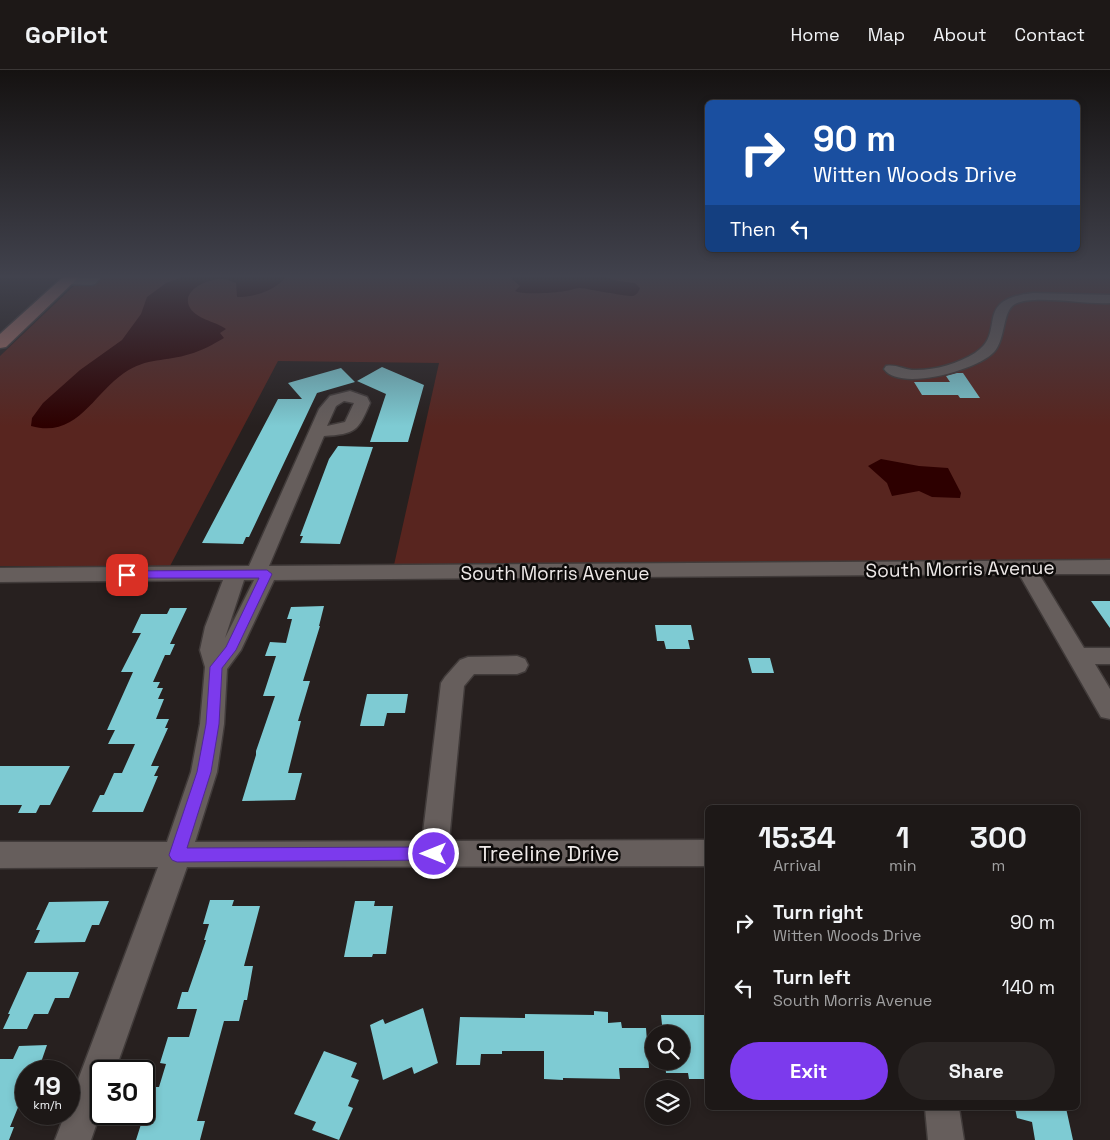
<!DOCTYPE html>
<style>
body{margin:0;font-family:"Space Grotesk",sans-serif;background:#2a2524;color:#f1f3f6;height:100vh;display:flex;flex-direction:column;font-size:19px;white-space:nowrap}
*{box-sizing:border-box;margin:0}
p{font-size:16px;color:#a0a0a1}
.icon{flex:none;width:28px;height:28px;fill:none;stroke:currentColor;stroke-width:2;stroke-linecap:round;stroke-linejoin:round}
.map{position:relative;flex:1;overflow:hidden}
.drawer{position:absolute;left:705px;top:735px;width:375px;height:305px;display:flex;flex-direction:column;background:#1d1817;border-radius:8px;box-shadow:0 2px 8px #0003,0 0 0 1px #3b3736}
.drawer>*{flex:none}
.top-card{position:absolute;left:705px;top:30px;width:375px;height:152px;border-radius:8px;box-shadow:0 2px 8px #0003,0 0 0 1px #3b3736;background:#1a4fa0;color:#fff;overflow:hidden}
.tools{position:absolute;left:645px;top:955px;display:grid;gap:10px}
.tools a{display:grid;place-items:center;width:45px;height:45px;border-radius:50%;background:#1d1817;box-shadow:0 2px 8px #0003,0 0 0 1px #3b3736;font-size:25px}
.speed{position:absolute;left:15px;top:990px;display:flex;gap:10px;font-size:25px;font-weight:700;text-align:center}
.speed>*{display:grid;place-content:center;width:65px;height:65px;border-radius:50%;background:#1d1817;box-shadow:0 2px 8px #0003,0 0 0 1px #3b3736;line-height:1}
.speed small{font-size:12px;font-weight:400}
.speed .limit{border:2px solid #111;border-radius:8px;background:#fff;color:#111}
.pin{position:absolute;display:grid;place-items:center;width:42px;height:42px;color:#fff;margin:-21px;border-radius:10px;box-shadow:0 2px 8px #0006}
.me{position:absolute;width:55px;margin:-28px;rotate:270deg;stroke-linejoin:round;filter:drop-shadow(0 0 4px #0008)}
.turn{display:flex;align-items:center;gap:18px;height:105px;padding:0 25px;font-size:22px}
.turn .icon{width:65px;height:65px;stroke-width:2.5}
.turn b{display:block;font-size:35px;line-height:42px}
.then{display:flex;align-items:center;height:48px;padding:0 25px;background:#0003;gap:10px;font-size:19px}
.eta{display:flex;justify-content:space-evenly;align-items:center;height:85px;text-align:center}
.eta b{font-size:30px;font-weight:800;line-height:35px}
.button{display:flex;gap:10px;margin-top:auto;padding:10px 25px}
.button a{flex:1;height:58px;border-radius:30px;background:#7c3aed;color:#fff;font-size:20px;font-weight:800;line-height:58px;text-align:center}
.button a+a{background:#2a2524;color:#f1f3f6}
ul{padding:0;list-style:none}
li{display:flex;align-items:center;gap:15px;height:65px;padding:0 25px}
li div{flex:1}
li b{display:block;font-size:19px}
li em{font-style:normal}
header{display:flex;align-items:center;gap:30px;box-sizing:border-box;height:70px;padding:0 25px;background:#1d1817;border-bottom:1px solid #3b3736}
header strong{font-size:24px}
nav{display:flex;gap:28px;margin-inline-start:auto;font-size:18px}
.map>svg:first-child{display:block}
.green{fill:#58251f}
.water{fill:#2d0000}
.building{fill:#7ecbd3}
.lines{fill:none;stroke-linecap:round;stroke-linejoin:round}
.minor-casing{stroke:#413b3a;stroke-width:3}
.major-casing{stroke:#413b3a;stroke-width:3}
.minor{fill:#665e5c;fill-rule:evenodd}
.major{fill:#a46f67;fill-rule:evenodd}
.route{fill:#7c3aed;stroke:#51269a}
.labels{text-anchor:middle;dominant-baseline:central;stroke-width:5;stroke-linejoin:round;paint-order:stroke}
.street-label{font-size:19px;fill:#eee9e8;stroke:#0e0b0a}
.near-street-label{font-size:22px;fill:#eee9e8;stroke:#0e0b0a}
</style>
<header>
<strong>GoPilot</strong>
<nav><a>Home</a><a>Map</a><a>About</a><a>Contact</a></nav>
</header>
<div class="map">
<svg width="1110" height="1070" viewBox="0 0 1110 1070">
<rect width="100%" height="100%" fill="#27201f"/>
<path class="green" d="M83,207H1110V489L394,495L439,293L278,291L170,496H0V286Z"/>
<path class="water" d="M182,207H286C274,221 255,227 237,227L236,213C231,211 227,209 221,209C209,209 182,219 189,236C195,249 215,251 226,259L220,263L224,268C214,274 201,281 190,284C166,292 147,287 124,303C93,324 77,369 31,356L32,348L43,333L80,300L122,270L141,244L147,227L166,213Z
M510,207H606L618,211L635,213L640,218C639,221 637,225 633,226C630,227 588,219 580,218C574,218 570,221 565,221C556,223 521,225 515,221L520,216Z
M881,389L919,396L948,398L961,423L960,428L932,427L919,421L892,426L887,413L868,396Z"/>
<path class="building" d="M382,297L424,315L408,372H370L386,324L357,311Z
M341,298L355,312L317,323L249,467H246L243,474L202,473L278,329H302L288,313Z
M957,303H963L980,328H960L958,325H922L914,312H950L946,306Z
M338,376L373,377L340,474L300,473L303,466H300L329,389Z
M1091,531H1110V558Z
M324,536L319,556H320L303,611H310L298,651H301L288,703H302L295,730L242,731L256,685V681L275,626H263L276,586H265L270,572L286,573L292,549H287L291,537Z
M170,538H187L170,574H175L170,585H165L153,612H160L157,618H163L158,629H164L156,649H169L165,658H168L151,696H159L154,706H158L143,742H92L100,725H104L114,703H122L135,674H108L115,660H107L133,602H121L141,563H132L141,544H167Z
M655,555H691L694,570H688L690,579H666L664,571H657Z
M748,588H770L774,603H752Z
M367,624H408L405,643H387L384,656H360Z
M0,696H70L50,735H40L36,743H18L22,735H0Z
M210,830H234L232,836H260L244,896H253L247,930H244L239,951H224L197,1051H205L200,1070H136L142,1051H145L156,1017H159L166,994L160,993L168,967H189L197,939H177L182,922H188L206,870H204L209,854H203Z
M109,831L99,855H92L85,872L34,873L40,860H36L49,832Z
M355,831H375L374,836H393L386,884H373L372,887H344Z
M27,902H79L69,928H55L48,944H34L27,959H3L10,944H8Z
M423,938L438,993L414,1004L412,997L383,1010L370,955L383,949L385,954Z
M594,941L608,942V953L621,952L622,958H646L649,998H619L620,1009L563,1008V1010L544,1009V981H502V984H481L480,995H456L460,947L525,948V944L594,945Z
M661,945H707L708,1009H689L688,1003H666L665,991H681V964H663Z
M47,975L38,1001H26V1018L10,1057H14L9,1070H0V989H13L19,976Z
M324,981L357,993L351,1007L359,1010L348,1036L353,1038L339,1070L312,1060L316,1052L294,1044Z
M1015,1038H1066L1073,1070H1035L1032,1052L1017,1048Z"/>
<g class="lines">
<g class="minor-casing">
<path id="minor" d="M66,207H101L95,214L91,215L62,214L60,211Z
M1033,223L1110,225V233C1086,235 1034,224 1015,234C1002,241 1006,269 994,282C978,300 899,322 884,299L886,296C895,294 903,299 912,300C933,301 957,294 975,283C1008,262 971,230 1033,223Z
M350,321L367,327L370,333C358,361 356,364 324,366L269,496L1110,490V504H1039L1084,578H1110V594H1095L1110,619V649L1101,647L1019,504L274,510L241,580L227,599L224,654L217,702L195,772L422,771L441,613L445,607L460,590L468,587L517,586L525,589L528,595L525,601L517,604H474L464,616L449,771L708,770V796L187,797L115,1001H101V1041L91,1070H55L65,1044H69V1034L158,797L0,798V772H167L191,702L200,654L205,597L200,580L205,557L223,510L0,512V498L249,496L319,339L330,326ZM344,331L354,333L345,352L327,356L336,336ZM244,510H254L225,568Z
M925,1038H959L964,1070H928Z"/>
</g>
<g class="major-casing">
<path id="major" d="M63,207H79L6,277L0,278V264Z"/>
</g>
<use href="#minor" class="minor"/>
<use href="#major" class="major"/>
</g>
<linearGradient id="sky" x2="0" y2="1"><stop stop-color="#151211"/><stop offset="0.58" stop-color="#41424d"/><stop offset="1" stop-color="#41424d" stop-opacity="0"/></linearGradient>
<rect width="1110" height="356" fill="url(#sky)"/>
<path class="route" d="M267,500L272,504L236,580L222,598L219,654L211,702L187,778L434,777L439,779L441,784L439,788L434,790L177,792L172,790L169,785L197,702L206,654L210,597L226,577L259,508H127L121,505L127,501Z"/>
<g class="labels">
<g class="street-label">
<text transform="translate(960 499) rotate(-1)">South Morris Avenue</text>
<text x="555" y="503">South Morris Avenue</text>
</g>
<g class="near-street-label">
<text x="549" y="783">Treeline Drive</text>
</g>
</g>
</svg>
<div class="tools">
<a><svg class="icon" aria-label="search" viewBox="0 0 24 24"><circle cx="10" cy="10" r="6"/><path d="M15 15l6 6"/></svg></a>
<a><svg class="icon" aria-label="layers" viewBox="0 0 24 24"><path d="M12 4l9 5-9 5-9-5zM3 14l9 5 9-5"/></svg></a>
</div>
<div class="speed"><div>19<small>km/h</small></div><div class="limit">30</div></div>
<div class="pin" style="left:127px;top:505px;background:#d93025"><svg class="icon" aria-label="arrive" viewBox="0 0 24 24"><path d="M6 21V4h12l-3 4 3 4H6"/></svg></div>
<svg class="me" style="left:434px;top:784px" viewBox="-20 -20 40 40"><circle r="17" fill="#7c3aed" stroke="#fff" stroke-width="3"/><path d="M0-11L8 9 0 5-8 9z" fill="#fff"/></svg>
<div class="top-card">
<div class="turn"><svg class="icon" aria-label="right" viewBox="0 0 24 24"><path d="M7 20v-9h11M14 6l5 5-5 5"/></svg><div><b>90 m</b>Witten Woods Drive</div></div>
<div class="then">Then<svg class="icon" aria-label="left" viewBox="0 0 24 24"><path d="M17 20v-9H6M10 6l-5 5 5 5"/></svg></div>
</div>
<section class="drawer">
<div class="eta">
<div><b>15:34</b><p>Arrival</p></div>
<div><b>1</b><p>min</p></div>
<div><b>300</b><p>m</p></div>
</div>
<ul>
<li><svg class="icon" aria-label="right" viewBox="0 0 24 24"><path d="M7 20v-9h11M14 6l5 5-5 5"/></svg><div><b>Turn right</b><p>Witten Woods Drive</p></div><em>90 m</em></li>
<li><svg class="icon" aria-label="left" viewBox="0 0 24 24"><path d="M17 20v-9H6M10 6l-5 5 5 5"/></svg><div><b>Turn left</b><p>South Morris Avenue</p></div><em>140 m</em></li>
</ul>
<div class="button"><a>Exit</a><a>Share</a></div>
</section>
</div>
